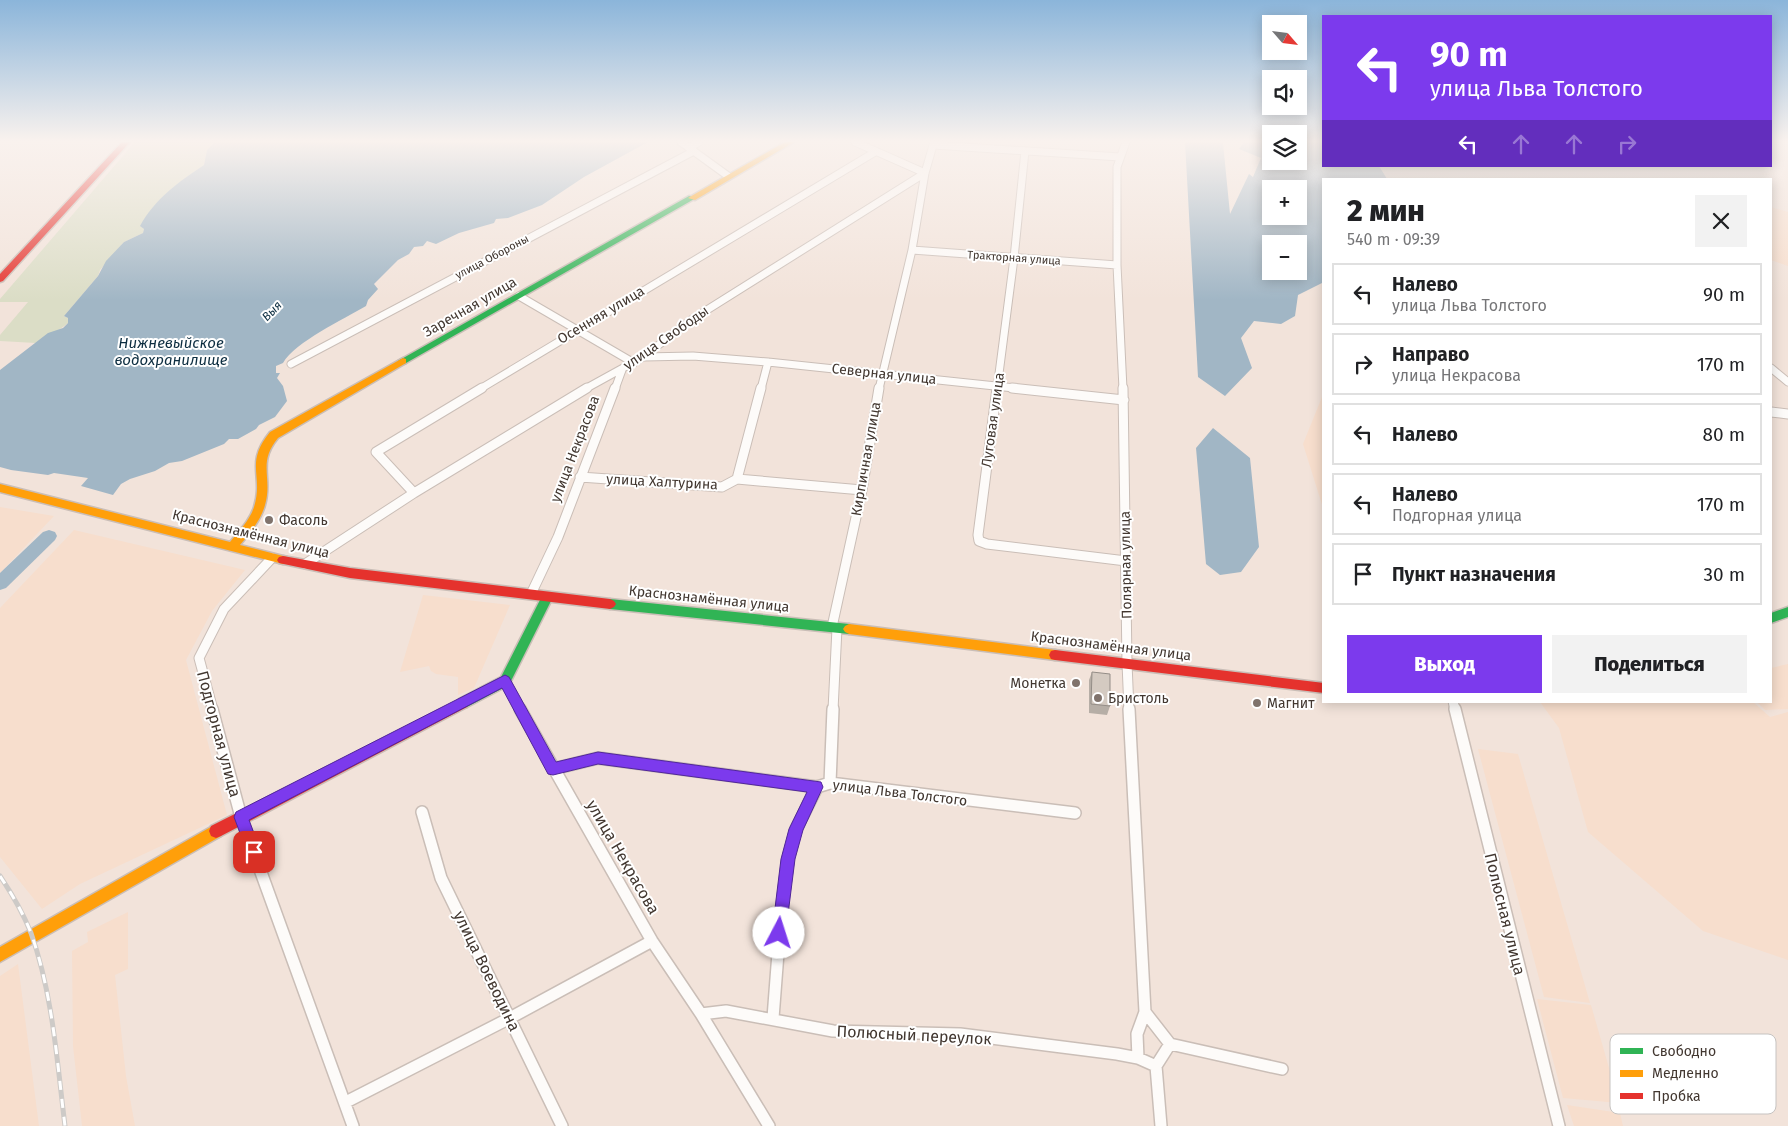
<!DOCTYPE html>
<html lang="ru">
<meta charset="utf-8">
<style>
body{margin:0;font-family:"Fira Sans",sans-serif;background:#f2f2f2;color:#202124;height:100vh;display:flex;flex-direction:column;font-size:19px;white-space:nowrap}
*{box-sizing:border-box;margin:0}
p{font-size:16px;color:#757577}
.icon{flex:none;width:28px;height:28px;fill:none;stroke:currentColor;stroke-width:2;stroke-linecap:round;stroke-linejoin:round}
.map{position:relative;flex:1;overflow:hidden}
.side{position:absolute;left:1322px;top:178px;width:450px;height:525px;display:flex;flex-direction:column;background:#fff;border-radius:0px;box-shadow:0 2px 12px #0003}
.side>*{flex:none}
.banner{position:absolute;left:1322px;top:15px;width:450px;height:152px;border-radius:0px;box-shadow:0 2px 12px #0003;background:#7c3aed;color:#fff;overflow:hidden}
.needle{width:32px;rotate:118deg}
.buttons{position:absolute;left:1262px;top:15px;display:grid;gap:10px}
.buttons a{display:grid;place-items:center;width:45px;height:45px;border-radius:0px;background:#fff;box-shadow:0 2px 12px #0003;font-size:25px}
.pin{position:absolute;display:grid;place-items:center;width:42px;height:42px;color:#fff;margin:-21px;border-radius:10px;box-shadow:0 2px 8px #0006}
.me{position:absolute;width:55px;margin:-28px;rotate:5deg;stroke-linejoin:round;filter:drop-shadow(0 0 4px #0008)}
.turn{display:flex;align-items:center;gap:18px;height:105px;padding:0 25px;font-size:22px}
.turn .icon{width:65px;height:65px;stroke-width:2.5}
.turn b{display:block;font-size:35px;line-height:42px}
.lanes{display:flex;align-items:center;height:48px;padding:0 25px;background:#0003;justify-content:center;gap:25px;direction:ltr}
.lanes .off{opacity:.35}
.round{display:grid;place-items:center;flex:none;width:52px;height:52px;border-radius:0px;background:#f2f2f2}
.head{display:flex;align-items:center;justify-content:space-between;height:85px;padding:0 25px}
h1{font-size:30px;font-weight:800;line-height:38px}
.primary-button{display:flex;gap:10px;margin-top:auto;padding:10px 25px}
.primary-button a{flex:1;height:58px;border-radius:0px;background:#7c3aed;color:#fff;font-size:20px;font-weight:800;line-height:58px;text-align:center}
.primary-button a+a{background:#f2f2f2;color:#202124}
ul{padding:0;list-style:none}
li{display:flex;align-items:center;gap:15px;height:62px;margin:0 10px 8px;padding:0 15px;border:2px solid #e0e0e0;border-radius:0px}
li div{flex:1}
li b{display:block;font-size:19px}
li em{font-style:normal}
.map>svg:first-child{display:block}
.built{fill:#f7decd}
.green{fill:#dbddc6}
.water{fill:#a1b6c5;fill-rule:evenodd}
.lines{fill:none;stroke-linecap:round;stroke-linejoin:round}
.river{fill:#a1b6c5;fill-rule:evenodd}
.street-far2-casing{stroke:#cabeb7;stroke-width:9}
.street-far1-casing{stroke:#cabeb7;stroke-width:11}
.street-casing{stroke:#cabeb7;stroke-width:14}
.fast-casing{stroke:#cabeb7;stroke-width:3}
.slow-casing{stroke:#cabeb7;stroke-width:3}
.jam-casing{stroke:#cabeb7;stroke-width:3}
.street-far2{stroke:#fdfbf9;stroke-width:7}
.street-far1{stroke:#fdfbf9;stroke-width:9}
.street{stroke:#fdfbf9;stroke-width:11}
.fast{fill:#30b455;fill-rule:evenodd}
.slow{fill:#ff9f0a;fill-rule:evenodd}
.jam{fill:#e5322d;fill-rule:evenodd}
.rail-casing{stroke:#cdcac7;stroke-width:5}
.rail{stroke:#fff;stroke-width:3;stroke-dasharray:9;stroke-linecap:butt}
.wall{fill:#b6aea6}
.building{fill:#d4cac1;stroke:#948d87}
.route{fill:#7c3aed;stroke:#51269a}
.poi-dot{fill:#80736c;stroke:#fff;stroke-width:2}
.labels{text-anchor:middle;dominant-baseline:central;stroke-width:4;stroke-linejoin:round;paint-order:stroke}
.far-street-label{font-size:11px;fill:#423730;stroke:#fff}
.far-water-label{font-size:12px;font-style:italic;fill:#0c2d40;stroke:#fff}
.street-label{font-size:14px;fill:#423730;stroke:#fff}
.poi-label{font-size:14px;fill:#423730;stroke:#fff;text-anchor:start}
.water-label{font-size:15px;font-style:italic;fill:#0c2d40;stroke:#fff}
.near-street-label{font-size:16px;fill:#423730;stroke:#fff}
.key{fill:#fff;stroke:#c6c3c1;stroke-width:1}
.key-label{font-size:14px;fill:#423730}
</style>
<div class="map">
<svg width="1788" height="1126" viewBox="0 0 1788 1126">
<rect width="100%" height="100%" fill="#f2e3da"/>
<path class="built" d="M1771,207L1788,212V266L1771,260Z
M1324,392V511L1303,444Z
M0,507L54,516L0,573Z
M74,530L245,570L212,611L186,660L227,815L80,884L42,909L0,857V608Z
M423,595L510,605L474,688L458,695V677L436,674L431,671L429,666L400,672Z
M1788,664V709L1765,710L1756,701H1771V668Z
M1543,701H1752L1770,717L1788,712V960L1703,931L1588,832L1559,728L1540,702Z
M1478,749L1518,754L1590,1003L1544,997Z
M128,912V969L115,975L126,1076L135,1126H82L73,1046L72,951L88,942L87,932Z
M18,964L39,1126H0V976Z
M1537,999L1591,1005L1619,1103L1563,1098Z
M1567,1105L1620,1113L1623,1126H1574Z"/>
<path class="green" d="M135,142H215L207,150L204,165C179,182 155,199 141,226L144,229L143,233L124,242L100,270L98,276L64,316L68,318V323C58,332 47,334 36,343L0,341V335L28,302H0V299Z"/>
<path class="water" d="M215,142H648L584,177L542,205L508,218L496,219L494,223L459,233L436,244L427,241L423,246L414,247L409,254L398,260L374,284L378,289L368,300L366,306C344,319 295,342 283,363L276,366V373H280L277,378L283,386L287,401L275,417L259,425L256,429L238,439H229L224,444L182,461L169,463L155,471L130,479L121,484L113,495L81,486L88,478L54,473L48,475L11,470L0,467V370L48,333L63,328L68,323V318L64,316L98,276L106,261L124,242L143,233L144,229L140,226C155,199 178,182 204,165L207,150Z
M1185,142L1223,143L1230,214L1249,174L1253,177L1261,158L1239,149L1244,142H1271V161H1299V142H1324V166H1379L1387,179H1324V282L1298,295L1295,316L1281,324L1254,321L1241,338L1252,368L1225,396L1198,377ZM1271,189H1299V216H1271ZM1271,244H1299V271H1271Z
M1213,428L1250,458L1259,547L1241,572L1220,575L1206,564L1196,448Z"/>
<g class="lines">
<path class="river" d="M49,530L55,532L57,536L55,540L6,588L0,590V573L43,532Z"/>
<g class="street-far2-casing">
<path id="street-far2" d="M681,142L728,176
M855,142L925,173
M933,145L1120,157
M689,148L699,142
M912,250L1117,265
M519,296L634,363
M644,357L693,356L768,362L1024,389
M291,364L694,151
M1771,368L1788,382
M480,389L875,152
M585,389L643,357L691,320L925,173
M615,389L622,370
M761,389L768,362
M879,389L912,250L925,173L934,142
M997,389L1014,258L1025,151
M1123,389L1117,265V167L1126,142"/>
</g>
<g class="street-far1-casing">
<path id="street-far1" d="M997,388L978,535L979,541L987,544L1126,561
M1012,388L1124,400
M1123,388L1127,663L1129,710
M1771,412L1788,414
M580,477L722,487L737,479L862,490
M737,479L761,388
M414,493L376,452L482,388
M305,564L414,493L587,388
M531,594L558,537L615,388
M832,627L862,490L879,388
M505,681L521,710
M1453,701L1455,710
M213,710L199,658L224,609L272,558
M833,710L837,628"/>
</g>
<g class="street-casing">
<path id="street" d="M212,709L241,817L353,1126
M520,709L652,941L701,1014L769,1126
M1129,709L1145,1012L1170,1044L1156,1066L1161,1126
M1455,709L1559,1126
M553,769L598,758L817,787L830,783L1075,813
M830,783L833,709
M422,812L441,878L562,1126
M701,1014L726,1011L833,1031L960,1034L1117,1054L1138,1058L1156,1066
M773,1018L781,914L788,859L796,829L817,787
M1170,1044L1282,1069
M1138,1058L1137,1034L1145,1012
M346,1102L510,1018L652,941"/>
</g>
<g class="fast-casing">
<path id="fast" d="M689,196L696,198L406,363L403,364L398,361Z
M547,592L551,594L553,597L509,685L467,707L463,708L459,707L457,703L459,699L501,677L543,594Z
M610,599L849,624L853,626L855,629L853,632L849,634L610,609L606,607L604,604L606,601Z
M1788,607V617L1771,623V613Z"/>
</g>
<g class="slow-casing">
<path id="slow" d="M785,142H794L695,200L688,198Z
M403,358L406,359V363L278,438C257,463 273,478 265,505C261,520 250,533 240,545L287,557L289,560L287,563L283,564L0,492V484L230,542C239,531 250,520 254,507C264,475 244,464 270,432Z
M849,624L1055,650L1059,651L1061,655L1059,659L1055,660L849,634L845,632L843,629L845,626Z
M216,824L221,826L223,831L221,836L0,962V947Z"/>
</g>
<g class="jam-casing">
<path id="jam" d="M122,142H130L3,281L0,282V274Z
M283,556L350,568L610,599L614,601L616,604L614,607L610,609L350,578L279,563L277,560L279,557Z
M1055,650L1324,683V693L1055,660L1051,659L1049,655L1051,651Z
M463,698L467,699L469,703L467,707L221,836L216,838L211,836L209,831L211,826Z"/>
</g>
<use href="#street-far2" class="street-far2"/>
<use href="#street-far1" class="street-far1"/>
<use href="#street" class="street"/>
<use href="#fast" class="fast"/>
<use href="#slow" class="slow"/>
<use href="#jam" class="jam"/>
<g class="rail-casing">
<path id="rail" d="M0,876C12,894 23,913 31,933C53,995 57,1062 65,1126"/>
</g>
<use href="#rail" class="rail"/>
</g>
<path class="wall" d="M1092,672L1110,706L1107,715L1089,713V680Z"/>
<path class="building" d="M1092,672L1110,674V706L1091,704Z"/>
<linearGradient id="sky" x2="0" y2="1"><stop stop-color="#8bb5da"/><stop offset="0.47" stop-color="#f9f2ee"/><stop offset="1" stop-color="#f9f2ee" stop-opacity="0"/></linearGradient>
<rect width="1788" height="300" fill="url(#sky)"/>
<path class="route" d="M505,675L509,677L556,762L598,752L821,782L823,787L803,830L795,859L785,938L779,941L774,938L772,933L781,859L789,829L807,792L598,764L553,775L548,774L502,688L249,820L261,852L259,857L254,859L249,857L234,817L236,812Z"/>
<g class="poi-dot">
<circle cx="269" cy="520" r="5"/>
<circle cx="1076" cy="683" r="5"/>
<circle cx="1098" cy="698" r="5"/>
<circle cx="1257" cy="703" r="5"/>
</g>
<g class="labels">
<g class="far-street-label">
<text transform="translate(492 257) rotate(-28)">улица Обороны</text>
<text transform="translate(1014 258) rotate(4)">Тракторная улица</text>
</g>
<g class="far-water-label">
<text transform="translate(272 311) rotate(-46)">Выя</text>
</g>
<g class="street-label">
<text transform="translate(470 307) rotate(-30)">Заречная улица</text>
<text transform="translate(601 315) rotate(-31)">Осенняя улица</text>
<text transform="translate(666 338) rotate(-35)">улица Свободы</text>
<text transform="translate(884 374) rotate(6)">Северная улица</text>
<text transform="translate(993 420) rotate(-82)">Луговая улица</text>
<text transform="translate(575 449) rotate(-69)">улица Некрасова</text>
<text transform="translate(866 459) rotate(-80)">Кирпичная улица</text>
<text transform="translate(662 482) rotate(3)">улица Халтурина</text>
<text transform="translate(251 534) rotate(14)">Краснознамённая улица</text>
<text transform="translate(1126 565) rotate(-91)">Полярная улица</text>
<text transform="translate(709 599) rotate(6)">Краснознамённая улица</text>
<text transform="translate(1111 646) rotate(7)">Краснознамённая улица</text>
<text transform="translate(900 793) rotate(7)">улица Льва Толстого</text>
</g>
<g class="poi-label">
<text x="279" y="520">Фасоль</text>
<text x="1066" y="683" text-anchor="end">Монетка</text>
<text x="1108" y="698">Бристоль</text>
<text x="1267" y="703">Магнит</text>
</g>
<g class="water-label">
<text x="171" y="343">Нижневыйское<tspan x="171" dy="17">водохранилище</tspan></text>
</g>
<g class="near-street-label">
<text transform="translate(219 734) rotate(75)">Подгорная улица</text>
<text transform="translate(623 857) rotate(60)">улица Некрасова</text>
<text transform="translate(1505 914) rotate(76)">Полюсная улица</text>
<text transform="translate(487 971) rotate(64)">улица Воеводина</text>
<text transform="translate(914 1035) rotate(3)">Полюсный переулок</text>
</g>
</g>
<rect x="1610" y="1034" width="166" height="80" rx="8" class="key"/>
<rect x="1620" y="1048" width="23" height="6" fill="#30b455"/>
<rect x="1620" y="1070" width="23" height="7" fill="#ff9f0a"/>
<rect x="1620" y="1093" width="23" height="6" fill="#e5322d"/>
<g class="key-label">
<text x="1652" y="1056">Свободно</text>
<text x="1652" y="1078">Медленно</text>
<text x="1652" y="1101">Пробка</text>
</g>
</svg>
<div class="buttons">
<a><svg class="needle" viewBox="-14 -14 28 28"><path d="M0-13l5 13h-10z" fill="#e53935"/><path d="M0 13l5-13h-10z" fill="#757577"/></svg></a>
<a><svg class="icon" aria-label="sound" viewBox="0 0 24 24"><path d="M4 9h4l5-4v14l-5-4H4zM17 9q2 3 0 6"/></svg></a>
<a><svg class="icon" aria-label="layers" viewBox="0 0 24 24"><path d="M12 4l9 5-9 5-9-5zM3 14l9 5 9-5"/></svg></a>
<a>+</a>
<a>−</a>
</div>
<div class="pin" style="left:254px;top:852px;background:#d93025"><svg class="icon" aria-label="arrive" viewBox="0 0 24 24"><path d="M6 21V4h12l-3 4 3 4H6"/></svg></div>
<svg class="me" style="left:779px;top:933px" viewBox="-20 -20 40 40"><circle r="19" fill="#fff"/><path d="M0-13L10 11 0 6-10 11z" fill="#7c3aed"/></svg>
<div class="banner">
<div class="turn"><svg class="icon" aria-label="left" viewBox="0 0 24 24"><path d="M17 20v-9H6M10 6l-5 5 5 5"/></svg><div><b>90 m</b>улица Льва Толстого</div></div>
<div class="lanes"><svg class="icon" aria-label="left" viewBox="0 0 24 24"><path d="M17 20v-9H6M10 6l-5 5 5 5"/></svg><svg class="icon off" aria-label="ahead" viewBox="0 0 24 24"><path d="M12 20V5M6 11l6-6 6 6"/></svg><svg class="icon off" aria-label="ahead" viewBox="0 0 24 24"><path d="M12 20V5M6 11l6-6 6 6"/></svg><svg class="icon off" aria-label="right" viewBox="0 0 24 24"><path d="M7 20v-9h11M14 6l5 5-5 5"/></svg></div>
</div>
<section class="side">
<div class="head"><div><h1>2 мин</h1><p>540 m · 09:39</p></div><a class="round"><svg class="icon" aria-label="close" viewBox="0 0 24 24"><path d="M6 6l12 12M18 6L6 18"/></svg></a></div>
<ul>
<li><svg class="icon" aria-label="left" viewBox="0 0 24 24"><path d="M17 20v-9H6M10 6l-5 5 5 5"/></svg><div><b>Налево</b><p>улица Льва Толстого</p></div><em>90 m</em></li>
<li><svg class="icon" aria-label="right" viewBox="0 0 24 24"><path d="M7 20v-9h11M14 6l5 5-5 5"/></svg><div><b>Направо</b><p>улица Некрасова</p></div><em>170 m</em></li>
<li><svg class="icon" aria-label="left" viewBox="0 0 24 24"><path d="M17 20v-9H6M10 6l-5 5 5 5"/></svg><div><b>Налево</b></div><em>80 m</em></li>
<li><svg class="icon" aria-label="left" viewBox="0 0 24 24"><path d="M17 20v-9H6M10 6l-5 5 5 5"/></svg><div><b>Налево</b><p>Подгорная улица</p></div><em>170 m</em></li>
<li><svg class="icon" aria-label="arrive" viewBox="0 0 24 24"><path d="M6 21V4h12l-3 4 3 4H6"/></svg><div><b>Пункт назначения</b></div><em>30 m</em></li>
</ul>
<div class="primary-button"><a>Выход</a><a>Поделиться</a></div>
</section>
</div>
